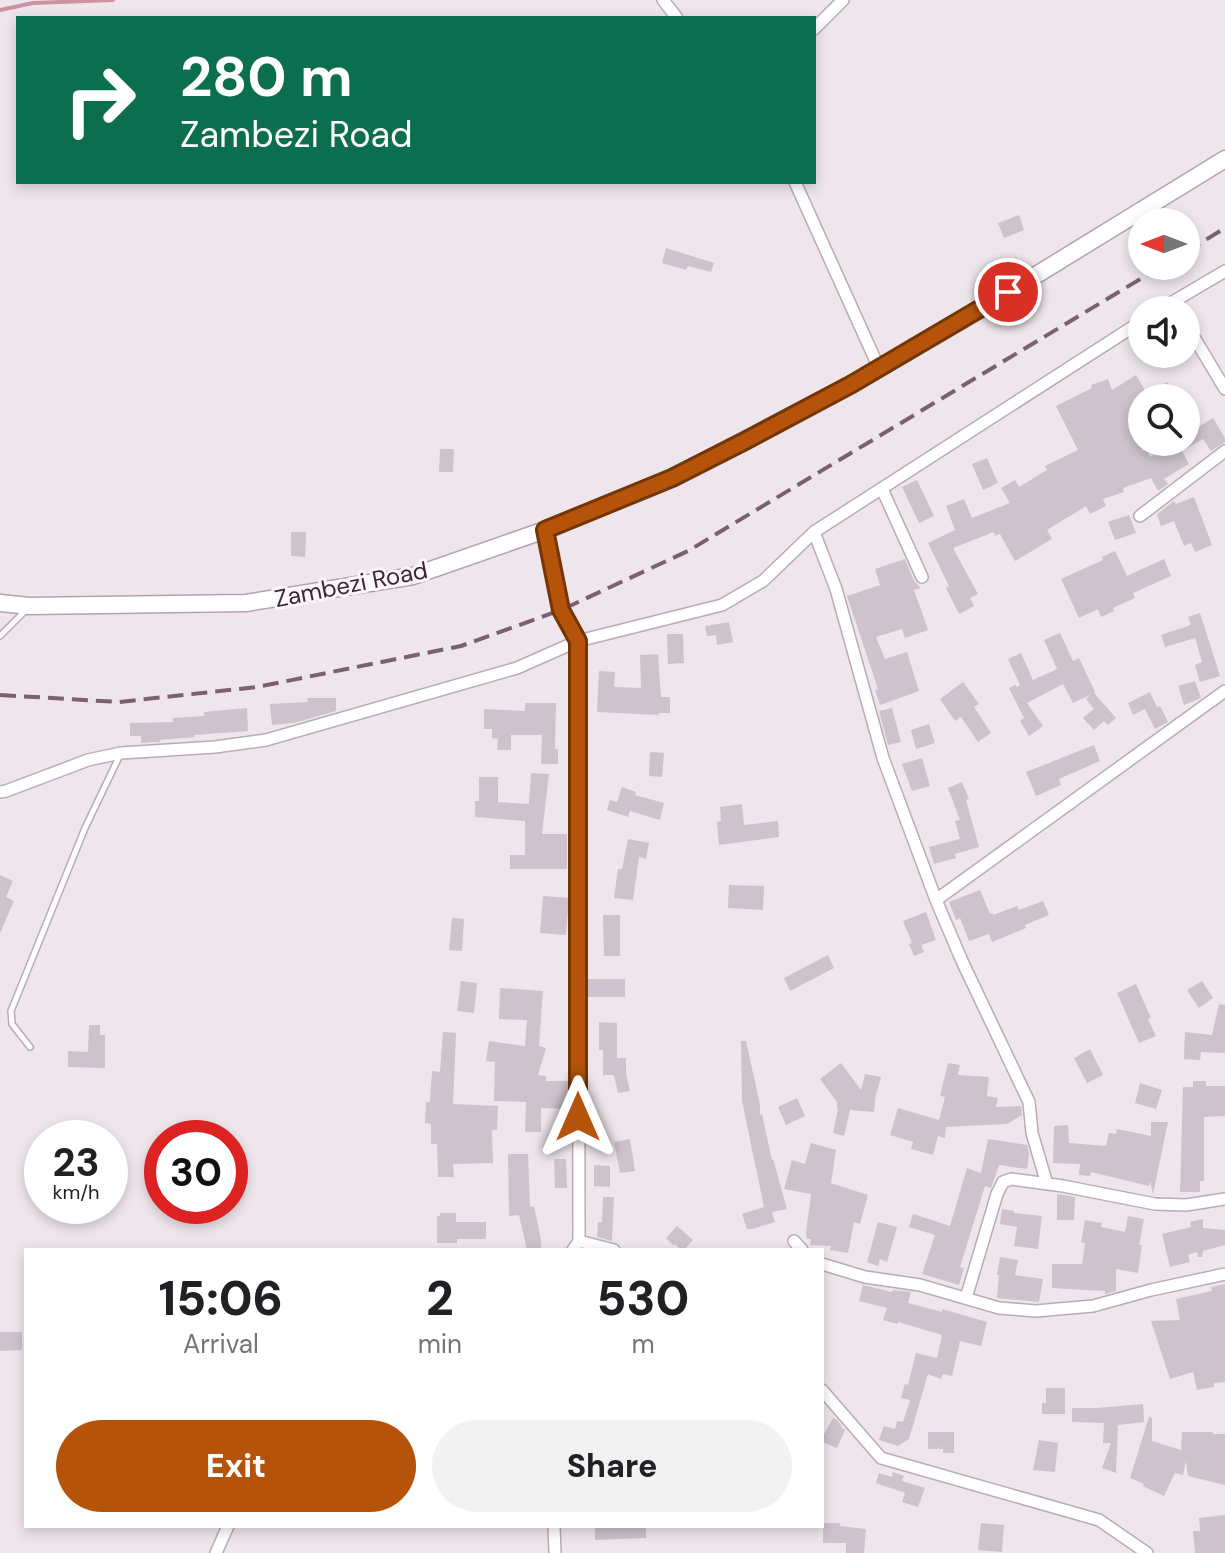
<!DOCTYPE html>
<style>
body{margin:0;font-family:"DM Sans",sans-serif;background:#f2f2f2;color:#202124;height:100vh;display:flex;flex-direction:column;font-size:30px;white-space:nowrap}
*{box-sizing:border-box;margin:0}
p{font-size:26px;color:#757577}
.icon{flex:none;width:44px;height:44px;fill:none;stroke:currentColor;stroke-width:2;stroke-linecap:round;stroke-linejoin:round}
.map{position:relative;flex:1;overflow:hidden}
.panel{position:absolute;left:24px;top:1248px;width:800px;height:280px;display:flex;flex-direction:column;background:#fff;border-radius:0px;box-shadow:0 4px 12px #0003}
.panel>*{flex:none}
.banner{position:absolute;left:16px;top:16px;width:800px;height:168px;border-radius:0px;box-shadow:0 4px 12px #0003;background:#0b6e4f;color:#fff;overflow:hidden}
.needle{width:52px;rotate:270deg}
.fabs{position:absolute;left:1128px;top:208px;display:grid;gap:16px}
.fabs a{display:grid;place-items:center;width:72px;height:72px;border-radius:50%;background:#fff;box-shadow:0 4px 12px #0003;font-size:40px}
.speed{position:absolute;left:24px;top:1120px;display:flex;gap:16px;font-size:40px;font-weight:700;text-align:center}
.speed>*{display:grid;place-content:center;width:104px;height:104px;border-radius:50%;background:#fff;box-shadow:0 4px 12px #0003;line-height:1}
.speed small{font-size:20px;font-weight:400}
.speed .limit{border:12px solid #d22;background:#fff;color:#111}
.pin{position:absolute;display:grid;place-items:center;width:68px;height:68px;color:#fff;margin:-34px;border:4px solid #fff;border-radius:50%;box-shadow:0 2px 8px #0007}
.me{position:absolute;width:88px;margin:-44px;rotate:0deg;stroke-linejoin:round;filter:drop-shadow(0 0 6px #0008)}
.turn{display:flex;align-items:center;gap:28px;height:168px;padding:0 32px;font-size:36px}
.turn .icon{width:104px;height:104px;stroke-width:2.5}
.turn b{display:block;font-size:56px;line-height:68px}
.eta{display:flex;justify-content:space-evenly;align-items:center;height:136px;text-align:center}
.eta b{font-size:48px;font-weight:800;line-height:56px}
.action{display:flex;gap:16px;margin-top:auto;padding:16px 32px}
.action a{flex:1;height:92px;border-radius:48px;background:#b45309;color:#fff;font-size:32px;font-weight:800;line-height:92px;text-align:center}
.action a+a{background:#f2f2f2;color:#202124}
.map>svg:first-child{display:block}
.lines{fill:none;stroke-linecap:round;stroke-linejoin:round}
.stream{stroke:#ce92a1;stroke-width:4}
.building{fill:#cec2cc}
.service-casing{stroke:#b9acb5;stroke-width:8}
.minor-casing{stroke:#b9acb5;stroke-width:14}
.secondary-casing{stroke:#b5a2b1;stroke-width:19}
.service{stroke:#fff;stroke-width:5}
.minor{stroke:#fff;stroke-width:11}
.secondary{stroke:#fff;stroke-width:16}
.rail{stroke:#7a6071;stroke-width:4;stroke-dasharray:16 8;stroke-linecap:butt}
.route-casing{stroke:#753606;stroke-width:20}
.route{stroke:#b45309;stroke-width:14}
.labels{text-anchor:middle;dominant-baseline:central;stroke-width:6;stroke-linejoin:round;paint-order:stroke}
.street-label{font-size:24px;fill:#3e2636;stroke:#faf6fa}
</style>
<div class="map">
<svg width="1225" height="1553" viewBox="0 0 1225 1553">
<rect width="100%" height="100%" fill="#eee6ec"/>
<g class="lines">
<path class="stream" d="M0,10L33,3L113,0"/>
</g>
<path class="building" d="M1019,215L1024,230L1004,238L998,223Z
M666,248L714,263L711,272L688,266L686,270L662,263Z
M1136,375L1147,394L1167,382L1177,398H1142V451L1147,449L1150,457L1174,442H1186V414L1195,429L1213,418L1225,438V442L1211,451L1203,439L1182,451L1189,464L1164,479L1168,484L1158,491L1151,478L1123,488L1124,492L1103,499L1106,506L1090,514L1086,506L1047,530L1052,539L1015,561L1000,534L995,536L994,532L953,548L978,594L970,598L974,606L959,614L946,588L949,586L928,543L955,530L946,506L964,499L972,518L1010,503L1001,488L1015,480L1019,487L1047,470L1045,466L1078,450L1056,406L1092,388L1091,385L1108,379L1112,390Z
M440,449H454L453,472H439Z
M987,458L998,483L983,490L972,464Z
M917,480L934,516L919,523L902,487Z
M1194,497L1212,545L1195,552L1191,543L1184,546L1174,521L1161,526L1157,514L1174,501L1176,504Z
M1129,515L1136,533L1115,540L1108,522Z
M291,532H306L305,557L291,556Z
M1115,551L1127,576L1164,559L1171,576L1133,593L1135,598L1113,608L1114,611L1101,617L1098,609L1079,618L1061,579L1103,560L1102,557Z
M905,559L914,581L921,588L914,590L928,630L905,638L902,629L876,637L885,659L907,652L919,691L880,705L875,690L878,689L847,596L880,585L875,569Z
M1200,613L1220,676L1200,682L1195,665L1202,662L1195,638L1165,647L1161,635L1191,625L1188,617Z
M729,622L733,642L717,645L716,635L707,636L705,626Z
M1060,633L1073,661L1079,658L1095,692L1094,693L1116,718L1108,725L1104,721L1094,730L1083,718L1094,709L1086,699L1090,695L1073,703L1063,684L1027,703L1043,726L1029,736L1020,721L1024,718L1009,688L1015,685L1017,687L1020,685L1008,659L1021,653L1033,680L1057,669L1044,640Z
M667,634H683L684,663L668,664Z
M658,654L661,697H670V713H659V715L597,712L599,671L615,672L614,687L641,688L640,655Z
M1195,681L1201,698L1184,705L1178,686Z
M963,682L979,704L974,707L991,733L978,742L961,717L955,721L940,699Z
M1150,692L1157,707L1160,706L1168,722L1155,729L1145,709L1133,715L1128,703Z
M307,698H336V711L294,723L272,725L270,704L308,702Z
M525,703H556L555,749H558V764H541L542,735H511V750H497L498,739L492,738V729H484V709L525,711Z
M247,708L248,731L194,735L195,737L160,740V742H154L141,743V736H130V723L173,722V718L204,716V712Z
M892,708L901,742L888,745L879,711Z
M929,724L935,743L916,749L911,730Z
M1094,745L1100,761L1059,779L1061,785L1036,796L1026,772Z
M650,752L664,753L662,777L649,776Z
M922,758L930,786L912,791L902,764Z
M531,773L549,774L542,834H567V869H510V855H525V821L475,817V801H479V777H498V802L529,804Z
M962,782L969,799L966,800L979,847L955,854L956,858L934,864L929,847L960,839L955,821L960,820L948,788Z
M622,787L636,792L635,795L664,803L660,820L630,811L628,817L607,810L610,800L617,802Z
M742,804L744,825L778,821L779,837L719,845L717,822L721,821L720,807Z
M628,839L649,843L646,859L639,857L633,900L614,898L618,869H622Z
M0,875L13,881L6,897L14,901L0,933Z
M729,885L764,886L763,910L728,908Z
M980,890L990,914L993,913V915L1017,906L1019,910L1043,901L1049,915L1025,925L1026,928L992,942L989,934L969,941L960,918L956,920L949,902Z
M543,896L569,898L566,935L540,933Z
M926,912L936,940L921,945L924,952L914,956L909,944L912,943L903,921Z
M603,915H620V956H604Z
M452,918L464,919L462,951L449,950Z
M828,955L834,968L790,991L784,978Z
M588,979H625V997H587Z
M461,981L477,983L474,1013L457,1011Z
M1202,981L1213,998L1199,1008L1187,990Z
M1136,984L1151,1018L1148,1019L1156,1036L1139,1043L1117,993Z
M500,988L543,991L539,1046L546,1048L538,1075L546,1076V1081H568L567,1109L541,1108V1132H525L526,1102L494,1101L495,1062L486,1061L489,1041L525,1046L527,1020L499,1019Z
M1219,1004L1225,1005V1053L1201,1052L1200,1060L1184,1059L1185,1032L1212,1035Z
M599,1022L617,1023V1058H626V1074L630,1091L618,1093L614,1075H603V1050H599Z
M89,1025H100V1035H105V1068L68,1067V1051L88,1052Z
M443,1032L456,1033L453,1104L498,1106L497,1130H492L493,1163L453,1164L454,1177H438L437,1144H431V1124L425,1123L426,1102H430L432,1071L440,1072Z
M741,1041H746L760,1105V1115L762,1114L772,1160L773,1159L787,1209L772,1212L775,1222L752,1229H747L742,1214L764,1207L742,1101Z
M1090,1049L1103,1075L1087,1083L1074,1058Z
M841,1063L861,1090L865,1074L881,1077L877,1092H876L874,1112L850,1110L844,1136L833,1133L838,1109H837V1102L820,1079Z
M948,1063L960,1065L958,1075L989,1077L987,1096L998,1098L996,1107L1021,1106L1022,1115L1007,1124L946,1127L945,1138L938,1136L933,1155L911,1149L913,1142L890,1135L898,1108L939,1120L945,1097L940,1096Z
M1193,1081H1206V1086H1225V1116L1204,1117V1181H1200V1192H1180L1183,1087H1193Z
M1140,1083L1162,1090L1156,1109L1135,1103Z
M797,1098L805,1116L786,1125L778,1107Z
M1151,1122H1168L1153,1194L1150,1181L1149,1186L1091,1172L1090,1176L1079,1175L1080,1164L1053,1163L1054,1126L1068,1125L1069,1143L1106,1146L1109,1133L1116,1134L1117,1129L1151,1136Z
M630,1139L635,1171L620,1173L614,1142Z
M988,1139L1027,1145L1029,1154L1027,1169L999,1165L991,1188L985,1186L960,1267L964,1268L959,1285L922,1274L935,1235L909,1227L913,1214L950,1226L967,1168L981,1173Z
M811,1143L836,1150L831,1183L868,1195L860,1224L854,1222L848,1253L830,1250L831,1246L810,1245L811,1239H807L806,1232L811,1194L784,1189L792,1160L805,1164Z
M508,1154H528L530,1207L534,1206L541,1240V1250H527L519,1215L509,1216Z
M554,1159H566L567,1188H555Z
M594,1165L610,1166V1187L594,1186Z
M1057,1194L1075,1197L1074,1220H1057Z
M603,1197H614L612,1241L597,1237L598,1222H602Z
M1002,1209L1014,1211V1213L1042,1216L1038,1249L1014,1246L1017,1227L1000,1224Z
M440,1213H456V1222H486V1239H457V1243H437V1216H440Z
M1128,1216L1144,1219L1139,1245H1142L1138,1273L1116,1269V1291L1105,1294V1291L1052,1288V1264H1082L1085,1243L1081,1242L1085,1220L1102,1223L1101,1227L1125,1232Z
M1203,1219V1228L1225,1230V1245L1203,1251L1202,1257H1198L1197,1252L1188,1255L1190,1262L1170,1267L1162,1234L1191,1227L1190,1222Z
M878,1222L897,1227L887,1262L880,1259L878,1266L867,1262Z
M677,1226L693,1240L684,1250H681L675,1244L674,1246L666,1238Z
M1000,1257L1018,1260L1015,1275L1043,1279L1039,1302L997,1298L999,1275H997Z
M1225,1284V1382L1214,1383V1387L1197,1390L1193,1372L1170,1379L1151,1321L1180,1320L1176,1299L1212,1291L1211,1287Z
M863,1285L892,1292L893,1290L911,1292L908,1303L942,1312V1309L987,1322L981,1346L960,1341L952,1376L943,1374L941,1379L928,1374L909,1439L898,1446L879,1440L884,1426L895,1429L897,1421L903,1422L910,1400L901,1398L905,1384L908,1385L916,1353L937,1358L942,1335L898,1322L897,1324L883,1320L887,1308L859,1301Z
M0,1332H22V1350L0,1351Z
M1046,1388H1065V1414H1042V1403H1046Z
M1143,1404L1144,1422L1118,1425L1116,1473L1102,1468L1111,1443H1103L1104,1423L1072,1422V1408H1097Z
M1149,1417L1152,1418V1441L1181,1450L1182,1432H1213V1434H1225V1485L1188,1476L1186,1461L1183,1475L1175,1473L1164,1496L1143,1486L1144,1484L1130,1478Z
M833,1418L837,1420L842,1426L841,1427L845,1430L837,1448L822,1442V1438Z
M928,1432H954V1453H943V1449H939V1445L938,1449H928Z
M1039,1440L1058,1443L1055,1472L1033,1470Z
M893,1472L904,1476L902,1481L925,1488L918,1507L902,1502L905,1493L876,1483L879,1473L892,1477Z
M1225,1515V1553H1195L1193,1531H1200L1199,1518Z
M823,1523H840V1526L866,1529L864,1553H846V1543H823Z
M981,1523L1004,1525L1002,1552L978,1550Z
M595,1526H646V1538L595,1540Z"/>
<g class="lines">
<g class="service-casing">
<path id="service" d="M0,636L25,611
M30,1047L12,1024L11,1011L85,828L119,757"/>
</g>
<g class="minor-casing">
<path id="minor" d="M663,0L677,18
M814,29L843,0
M795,182L879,368
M1159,310L1225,271
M1186,324L1225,389
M882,489L922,577
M1140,516L1225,451
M545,530L561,610L578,641L579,1241L573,1250
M814,532L836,589L883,758L936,900L1225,691
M0,792L6,791L88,760L121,753L215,747L266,740L517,668L578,641L722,605L763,581L814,532L1142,321
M936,900L962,961L1029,1102L1032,1133L1047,1184
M579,1241L614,1250
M794,1241L802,1250
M822,1264L865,1277L920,1285L999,1308L1036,1311L1093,1306L1151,1290L1225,1274
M966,1298L997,1194L1003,1182L1011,1179L1063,1186L1155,1204L1186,1205L1225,1199
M822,1390L881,1458L1099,1520L1147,1553
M554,1526L555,1553
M216,1553L228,1526"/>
</g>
<g class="secondary-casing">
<path id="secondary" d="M0,603L29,606L246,603L413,576L545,530L672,478L852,384L981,309L1225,159"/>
</g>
<use href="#service" class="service"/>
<use href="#minor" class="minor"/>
<use href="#secondary" class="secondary"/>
<path class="rail" d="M1186,252L1225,228
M0,695L119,702L257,687L461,646L561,610L688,551L1162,266"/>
</g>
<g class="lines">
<g class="route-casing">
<path id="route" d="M578,1117V641L561,610L545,530L672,478L743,442L852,384L1008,292"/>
</g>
<use href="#route" class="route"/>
</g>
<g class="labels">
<g class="street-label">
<text transform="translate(351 584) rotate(-11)">Zambezi Road</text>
</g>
</g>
</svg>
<div class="fabs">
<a><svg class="needle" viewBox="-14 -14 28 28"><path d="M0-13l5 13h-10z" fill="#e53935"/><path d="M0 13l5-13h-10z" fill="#757577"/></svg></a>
<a><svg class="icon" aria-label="sound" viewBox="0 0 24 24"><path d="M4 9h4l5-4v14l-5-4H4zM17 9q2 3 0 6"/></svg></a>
<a><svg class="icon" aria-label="search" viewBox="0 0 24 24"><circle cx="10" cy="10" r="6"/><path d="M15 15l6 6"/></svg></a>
</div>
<div class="speed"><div>23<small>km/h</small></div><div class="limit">30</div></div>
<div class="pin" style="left:1008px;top:292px;background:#d93025"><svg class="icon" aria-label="arrive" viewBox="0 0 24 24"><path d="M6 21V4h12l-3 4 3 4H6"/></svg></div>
<svg class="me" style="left:578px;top:1117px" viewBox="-20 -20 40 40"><path d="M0-17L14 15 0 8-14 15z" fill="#b45309" stroke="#fff" stroke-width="4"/></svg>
<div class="banner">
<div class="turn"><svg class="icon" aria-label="right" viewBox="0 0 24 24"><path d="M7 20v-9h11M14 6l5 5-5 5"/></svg><div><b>280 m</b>Zambezi Road</div></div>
</div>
<section class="panel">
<div class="eta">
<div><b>15:06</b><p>Arrival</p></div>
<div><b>2</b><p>min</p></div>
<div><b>530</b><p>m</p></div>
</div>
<div class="action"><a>Exit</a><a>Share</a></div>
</section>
</div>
